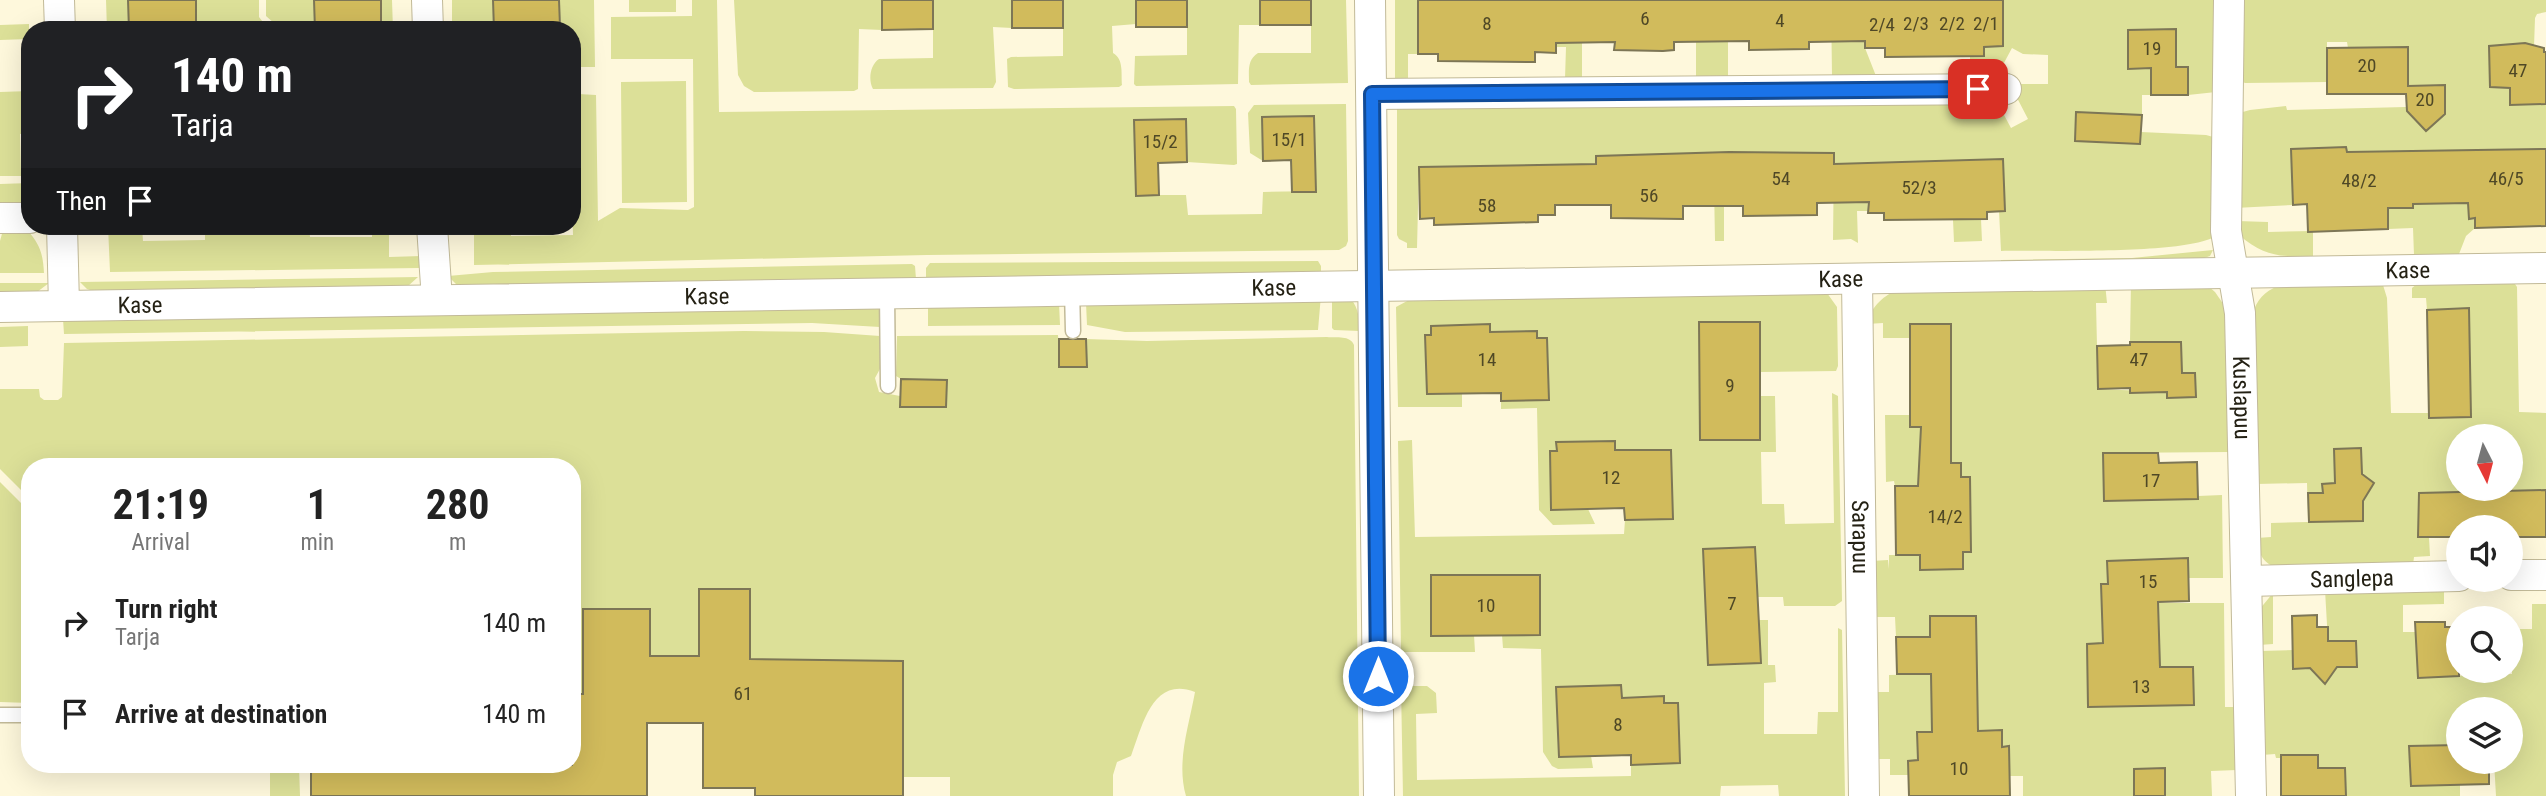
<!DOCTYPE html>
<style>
body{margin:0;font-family:"Roboto Condensed",sans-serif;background:#f6f6f6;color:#222;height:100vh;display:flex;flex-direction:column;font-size:26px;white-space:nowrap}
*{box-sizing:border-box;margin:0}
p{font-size:23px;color:#767676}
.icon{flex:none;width:38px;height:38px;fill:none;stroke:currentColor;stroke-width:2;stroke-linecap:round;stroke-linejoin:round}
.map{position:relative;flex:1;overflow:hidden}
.drawer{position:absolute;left:21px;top:458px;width:560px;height:315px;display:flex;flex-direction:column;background:#fff;border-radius:28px;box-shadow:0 7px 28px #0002}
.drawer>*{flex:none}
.guide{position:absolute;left:21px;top:21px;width:560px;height:214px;border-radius:28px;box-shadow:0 7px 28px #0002;background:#202124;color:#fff;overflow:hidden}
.needle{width:46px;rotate:174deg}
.controls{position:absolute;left:2446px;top:424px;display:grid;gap:14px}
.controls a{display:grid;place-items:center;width:77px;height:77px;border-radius:50%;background:#fff;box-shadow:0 7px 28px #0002;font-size:35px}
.pin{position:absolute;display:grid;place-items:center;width:60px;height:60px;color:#fff;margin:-30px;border-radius:14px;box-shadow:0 4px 10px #0006}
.me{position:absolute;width:77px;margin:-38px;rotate:0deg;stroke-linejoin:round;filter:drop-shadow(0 0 5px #0008)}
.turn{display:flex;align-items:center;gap:24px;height:147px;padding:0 35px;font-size:32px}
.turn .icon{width:91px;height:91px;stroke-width:2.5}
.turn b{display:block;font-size:49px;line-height:60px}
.then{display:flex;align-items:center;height:66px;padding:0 35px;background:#0003;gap:14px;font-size:26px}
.eta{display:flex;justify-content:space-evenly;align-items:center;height:119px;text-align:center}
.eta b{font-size:42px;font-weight:700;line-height:49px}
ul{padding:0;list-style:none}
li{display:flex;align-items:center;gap:21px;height:91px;padding:0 35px}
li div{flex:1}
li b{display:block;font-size:26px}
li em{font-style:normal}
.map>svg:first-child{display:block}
.green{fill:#dce098;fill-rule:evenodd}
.building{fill:#d1bb5c;stroke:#7d7656;stroke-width:2}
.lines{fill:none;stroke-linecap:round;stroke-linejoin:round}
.lane-casing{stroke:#c2ba98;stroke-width:17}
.street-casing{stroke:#c2ba98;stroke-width:32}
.lane{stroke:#fff;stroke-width:14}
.street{stroke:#fff;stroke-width:30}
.route-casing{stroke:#114b97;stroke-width:18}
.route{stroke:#1a73e8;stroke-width:12}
.labels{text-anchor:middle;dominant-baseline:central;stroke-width:5;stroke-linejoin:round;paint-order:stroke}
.number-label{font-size:19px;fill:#4f4826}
.street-label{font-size:23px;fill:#242114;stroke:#fef8dc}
</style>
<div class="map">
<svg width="2546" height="796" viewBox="0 0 2546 796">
<rect width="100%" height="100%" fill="#fef8dc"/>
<path class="green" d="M106,0H128L129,30H107Z
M196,0H259V17L269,30H216V21H209L208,30H192L196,29Z
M266,0H314L315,30H346H300L299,24H275L266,16Z
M381,0H392L393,30H381Z
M452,0H493L494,30H452Z
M559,0H594L595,67H578V94L596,95L598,221L620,208L688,210L694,207L693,59H611V17L692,16V0H717L719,112L1234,106L1236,109L1237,164L1234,165L1187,162L1186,119L1134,120L1136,195H1186L1188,215L1262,214L1263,192L1316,191L1314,116L1263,161L1250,153L1248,113L1254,105L1346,104L1348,241L1346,246L1339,250L927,255L474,265V226H510L511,236L573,235L572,197H581V178L572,177V30H561Z
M629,0H676V12H629Z
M734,0H882V30L859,29L858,89L854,91L754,92L744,86L738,75Z
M933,0H1012V28L993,27L996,82L993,88L873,89C868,80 870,65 879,59L933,58Z
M1063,0H1136V24L1112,26L1113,53C1124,59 1121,74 1122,85L1119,87L1014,89L1008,87L1007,59L1011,57L1063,56Z
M1187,0H1260V25H1239L1238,84L1136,86L1134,84L1135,56L1187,55Z
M1311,0H1346L1348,83L1251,85L1249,82C1249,71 1247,60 1258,53H1311Z
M1395,0H1418V54H1408V81L1395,83Z
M1555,0L1582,36V80L1565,79L1566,47H1556Z
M1696,0H1728V79H1696Z
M1831,0H1864L1865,48L1876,76H1832Z
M2003,0H2222L2216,92L2188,95V67H2176L2175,29L2128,30V69L2151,68V95H2142V115L2077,112L2075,140L2140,144L2141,132L2206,135L2217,138L2216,236C2186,255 2043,250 2001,251L1999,211H2005L2003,159L1867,163L1868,211H1857L1858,243L1851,239L1833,240L1834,154L1724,205V241H1715L1714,185L1627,155L1596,157L1597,205L1575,206V195L1419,167L1417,248H1407V243L1399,239L1397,235V108L1996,100L2011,128L2028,119L2015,94V84H2048V55L2023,54L2012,48L1998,74H1970V56H1984V47L2003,46Z
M2238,0H2546V12L2537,14L2535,18L2534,47L2525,43L2490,46L2531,88V104H2546V149L2451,151L2468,203L2469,218H2475V228L2466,236L2459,254L2414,255L2413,228L2388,229V208L2347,152L2346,147L2292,149L2293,205L2235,208L2239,113L2250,110L2286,106L2287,110L2445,106L2444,85L2408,86L2407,47L2348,48L2347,42H2327V82L2245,83L2239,80Z
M29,24V39L0,40V25Z
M686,81L687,202L622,203L621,82Z
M30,91V133L20,134L21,176H0V92Z
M30,183V202L25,205L0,204V184Z
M1981,219L1982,241L1954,242L1953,220Z
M2237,221L2268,222V232L2313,231V256C2280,257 2265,257 2239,235Z
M108,226H142L143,241L205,240V226H309L310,237H372V226H389V257L421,256L420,268L110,272Z
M3,230H27C40,244 43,254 44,273H0V241Z
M2213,250L2210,256L2204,258L2001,264V260L2132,258Z
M1318,261L1321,266V276L926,279V268L930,263Z
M912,264L915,266L916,279L458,286L448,276L493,272Z
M418,277L408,286L96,292L87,289L80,282Z
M2131,282L2208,286L2215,292L2226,308L2230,452L2104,453V500L2197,499L2198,496L2222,495L2223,578H2188L2187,558L2108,561V584L2102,603H2224L2225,707H2235L2237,770L2211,771L2212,796H2023V776H2010L2009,747H2002L2001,730L1917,732L1918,760L1908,761V775H1890V759H1873L1872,692H1889V675L1931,674L1932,694L1977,693L1976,616H1930V637H1896L1895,617H1871V561L1888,560L1889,569V555H1920L1921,570L1963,569V552L1971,551L1970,478L1961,477V463H1920L1918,486H1895L1894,481L1886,482L1885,415H1910L1951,427V324H1911L1910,338H1883V323L1867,324C1870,309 1882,296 1896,291L2105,283L2107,303H2096L2098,389L2167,392L2168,398L2195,397V373H2182L2181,342H2130Z
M2507,282L2515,284L2517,287L2519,412L2546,413V490L2419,493L2418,537H2429L2430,556L2414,557L2413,565L2278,568C2262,563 2259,554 2257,538L2271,537V523L2308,522L2307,483L2256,484L2252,315C2257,300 2264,291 2279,286L2383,285L2387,298L2391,413H2429V418L2470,417L2469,309L2427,310L2426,298H2412V288L2417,284ZM2459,436H2511V488H2459Z
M0,283H49L37,292L0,293Z
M1827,293L1837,307L1838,366L1836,371L1760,372V322L1700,323V440H1760V396H1775L1776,452H1761L1762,504H1784L1785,524L1834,523L1832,393L1838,396L1842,601L1835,606H1784L1783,597H1758L1755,547L1703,549L1708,665L1761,663L1759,620H1768V665H1775L1776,682L1764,683V734H1817L1818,712H1838V628L1842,630L1845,796H1779L1778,785L1721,786L1720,796H1403L1401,686H1427L1436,693L1437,713L1416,714L1417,780L1631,776V765L1680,763L1678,703H1664V696L1622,698L1621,685L1557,687L1559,757L1591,756L1593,768L1558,769L1552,766L1543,752L1541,649L1503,648L1502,635H1540V575H1431L1474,635L1475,652H1401L1398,441L1412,440L1415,537L1624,534L1625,520L1673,518L1671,454L1661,455V450H1615L1614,441L1557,442V451H1550L1551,510L1588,509L1595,524L1553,525L1539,510L1537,408L1501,409V401L1549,399L1547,338H1537V331L1490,332L1489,324L1431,326V335L1425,336L1427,394H1462V407H1398L1396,307L1409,300Z
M1321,295L1318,330L1125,332L1087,325L1086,303Z
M1332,296L1351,299C1359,309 1359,319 1360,331L1334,330L1332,328Z
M1059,303L1060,325L928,326V305Z
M879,307L880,327L812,323L64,334L63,319Z
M28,326V346L0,347V327Z
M744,331L824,332L880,336L881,367L875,378L879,392L900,396L901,407H946V380L901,379L896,376L897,336L1058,335L1060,367H1086V339L1147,341L1327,337C1337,338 1350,335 1354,345L1359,796H1186C1176,762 1189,726 1195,692C1152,676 1143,725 1131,756L1117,762L1113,775V796H950V777H903V661H834L802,692V659H750V589H699V656H650L649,609H583V694H572V467H30V499L0,469V389H39L40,397L44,400H58L62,397L64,343Z
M0,482L30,512V703L0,702Z
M2444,588V604L2403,605V632H2416L2418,677L2512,674V629H2532V604H2546V796H2496L2494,761H2511V709H2459V745L2410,746L2411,786L2460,785V796H2346L2345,768H2318V755H2282L2281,758H2276L2275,754L2262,755L2260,651L2293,650L2315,668L2319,678L2324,679L2332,667L2357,666L2356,641L2328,642L2325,590Z
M2273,593V644L2259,645V610Z
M270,765H299L300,796H270Z"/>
<path class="building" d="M128,0H196V30H129Z
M314,0H381V30H315Z
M493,0H559L560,26L530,27V30H494Z
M882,0H933V29L882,30Z
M1012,0H1063V28H1012Z
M1136,0H1187V27H1136Z
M1260,0H1311V25H1260Z
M1418,0H2003V46L1984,47V56L1885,57V48H1865V41L1809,42V49L1749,50V41L1674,42V50L1663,51L1614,50L1615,42L1556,43V53L1535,52V62L1438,61V54H1418Z
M2176,29V67H2188V95H2151V68L2128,69V30Z
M2525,43L2544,48V52H2546V104L2510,105V88L2490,87L2489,46Z
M2408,47V86L2445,85V114L2426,131L2407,111L2406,94H2327V48Z
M2076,112L2142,115L2140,144L2075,141Z
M1314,116L1316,192H1292L1291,160L1263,161L1262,117Z
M1186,119L1187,162L1158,163L1159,195L1136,196L1134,120Z
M2346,147L2347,152L2546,149V226L2475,228V218L2469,219L2468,203L2413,204V208H2388V229L2308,232L2307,204L2293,205L2291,149Z
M1729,152L1834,153V164L2003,159L2005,211L1987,212V219L1884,220V213H1868L1869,202L1817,203V215L1743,216V206H1683V219L1611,218V205H1555V215H1538V222L1434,225V218L1420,219L1419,167L1596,164V156Z
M2469,308L2471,417L2429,418L2427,310Z
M1699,322H1760V440H1700Z
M1490,324V332L1537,331V338H1547L1549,400L1501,401V393L1427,394L1425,335H1431V326Z
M1910,324H1951V463H1961V477H1970L1971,552H1963V569L1920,570V555H1896L1895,486H1918L1921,427H1910Z
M1059,339H1086L1087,367H1059Z
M2130,342H2181L2182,373H2195L2196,397L2167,398V392L2130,393V388L2098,389L2097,346L2130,345Z
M901,379L947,380L946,407H900Z
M1615,441V450H1671L1673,519L1625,520L1624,508L1551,510L1550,451H1557L1556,442Z
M2361,448L2362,474L2374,483L2363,501V521L2309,522L2308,493H2323L2322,484L2335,483L2334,449Z
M2103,453H2158L2159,463L2197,462L2198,499L2104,501Z
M2546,490V537H2511V527H2459V537H2418L2419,493Z
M1755,547L1761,663L1708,665L1703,549Z
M2188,558L2189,601L2158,602L2160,667H2193L2194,705L2088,707L2087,644L2103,643L2101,584H2108L2107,561Z
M1431,575H1540V635L1431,636Z
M699,589H750V659L903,661V796H755V788H703V723H647V796H311V765H572V694H583V609H650V656H699Z
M2317,615V627H2328V641H2356L2357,667H2337L2325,684L2310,668L2293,669L2292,616Z
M1930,616H1976L1978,731L2002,730V747L2009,746L2010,796H1909L1908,761L1918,760L1917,732H1932L1931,674H1897L1896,637H1930Z
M2415,622H2445V627H2459V676L2418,678Z
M1621,685L1622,698L1664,696V703H1678L1680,763L1631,765V755L1559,757L1556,687Z
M2459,745V761H2489V784L2411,786L2409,746Z
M2281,755H2318V768H2345L2346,796H2281Z
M2165,768V796H2134V769Z"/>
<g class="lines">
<g class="lane-casing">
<path id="lane" d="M1072,290L1073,331
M887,293L888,386
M0,715H30"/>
</g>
<g class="street-casing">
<g id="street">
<path d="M59,0L60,30"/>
<path d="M427,0L428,30"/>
<path d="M1370,0L1379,796"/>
<path id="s1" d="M2229,0L2226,231L2240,313L2251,796"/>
<path d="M1372,94L2006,89"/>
<path d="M0,218H30"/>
<path d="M62,226L64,305"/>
<path d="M432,226L437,300"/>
<path id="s2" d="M1857,280L1864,796"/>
<path id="s3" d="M0,307L2546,268"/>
<path d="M2511,575H2546"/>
<path id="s4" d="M2247,581L2459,576"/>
</g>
</g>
<use href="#lane" class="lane"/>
<use href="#street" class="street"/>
</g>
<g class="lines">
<g class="route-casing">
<path id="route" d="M1378,676L1372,94L1978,89"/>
</g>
<use href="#route" class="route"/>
</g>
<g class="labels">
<g class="number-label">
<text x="1645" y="18">6</text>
<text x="1780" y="20">4</text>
<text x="1487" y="23">8</text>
<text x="1916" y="23">2/3</text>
<text x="1952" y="23">2/2</text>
<text x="1986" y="23">2/1</text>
<text x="1882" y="24">2/4</text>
<text x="2152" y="48">19</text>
<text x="2367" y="65">20</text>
<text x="2518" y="70">47</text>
<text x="2425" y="99">20</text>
<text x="1289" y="139">15/1</text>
<text x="1160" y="141">15/2</text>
<text x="1781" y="178">54</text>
<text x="2506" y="178">46/5</text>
<text x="2359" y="180">48/2</text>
<text x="1919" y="187">52/3</text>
<text x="1649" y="195">56</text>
<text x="1487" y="205">58</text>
<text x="1487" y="359">14</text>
<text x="2139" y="359">47</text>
<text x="1730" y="385">9</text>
<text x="1611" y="477">12</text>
<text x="2151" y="480">17</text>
<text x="1945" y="516">14/2</text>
<text x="2148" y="581">15</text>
<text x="1732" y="603">7</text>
<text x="1486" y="605">10</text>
<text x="2141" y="686">13</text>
<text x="743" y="693">61</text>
<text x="1618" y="724">8</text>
<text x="1959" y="768">10</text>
</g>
<g class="street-label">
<text stroke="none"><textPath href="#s3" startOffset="2408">Kase</textPath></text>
<text stroke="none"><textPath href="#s3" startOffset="1841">Kase</textPath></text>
<text stroke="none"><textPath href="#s3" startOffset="1274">Kase</textPath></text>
<text stroke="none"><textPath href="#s3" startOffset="707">Kase</textPath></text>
<text stroke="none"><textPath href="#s3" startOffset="140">Kase</textPath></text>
<text stroke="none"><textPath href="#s1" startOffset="399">Kuslapuu</textPath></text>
<text stroke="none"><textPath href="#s2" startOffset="257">Sarapuu</textPath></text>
<text stroke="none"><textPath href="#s4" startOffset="105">Sanglepa</textPath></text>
</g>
</g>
</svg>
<div class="controls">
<a><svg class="needle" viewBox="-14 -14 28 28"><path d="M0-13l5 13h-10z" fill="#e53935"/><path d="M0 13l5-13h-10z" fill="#767676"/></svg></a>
<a><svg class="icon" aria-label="sound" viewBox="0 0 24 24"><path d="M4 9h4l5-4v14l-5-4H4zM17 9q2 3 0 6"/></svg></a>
<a><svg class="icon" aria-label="search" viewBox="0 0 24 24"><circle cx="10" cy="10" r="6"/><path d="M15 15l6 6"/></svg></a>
<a><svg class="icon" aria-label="layers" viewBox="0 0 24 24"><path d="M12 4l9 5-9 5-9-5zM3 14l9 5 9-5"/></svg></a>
</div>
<div class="pin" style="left:1978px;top:89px;background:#d93025"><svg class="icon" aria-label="arrive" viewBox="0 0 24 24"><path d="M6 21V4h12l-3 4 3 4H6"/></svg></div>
<svg class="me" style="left:1378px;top:676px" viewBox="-20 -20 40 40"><circle r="17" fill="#1a73e8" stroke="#fff" stroke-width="3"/><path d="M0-11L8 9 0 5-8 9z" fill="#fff"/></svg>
<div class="guide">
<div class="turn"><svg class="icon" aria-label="right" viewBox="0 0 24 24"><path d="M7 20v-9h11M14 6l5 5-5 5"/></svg><div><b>140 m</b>Tarja</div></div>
<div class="then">Then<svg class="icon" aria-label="arrive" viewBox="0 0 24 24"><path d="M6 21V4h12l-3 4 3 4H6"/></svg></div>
</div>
<section class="drawer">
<div class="eta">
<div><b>21:19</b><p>Arrival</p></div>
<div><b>1</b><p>min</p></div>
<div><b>280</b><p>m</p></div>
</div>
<ul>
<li><svg class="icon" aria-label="right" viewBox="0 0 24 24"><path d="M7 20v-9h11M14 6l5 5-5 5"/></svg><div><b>Turn right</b><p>Tarja</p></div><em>140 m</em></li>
<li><svg class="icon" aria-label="arrive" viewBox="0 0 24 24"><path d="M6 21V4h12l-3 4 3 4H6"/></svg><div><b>Arrive at destination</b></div><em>140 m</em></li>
</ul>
</section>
</div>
